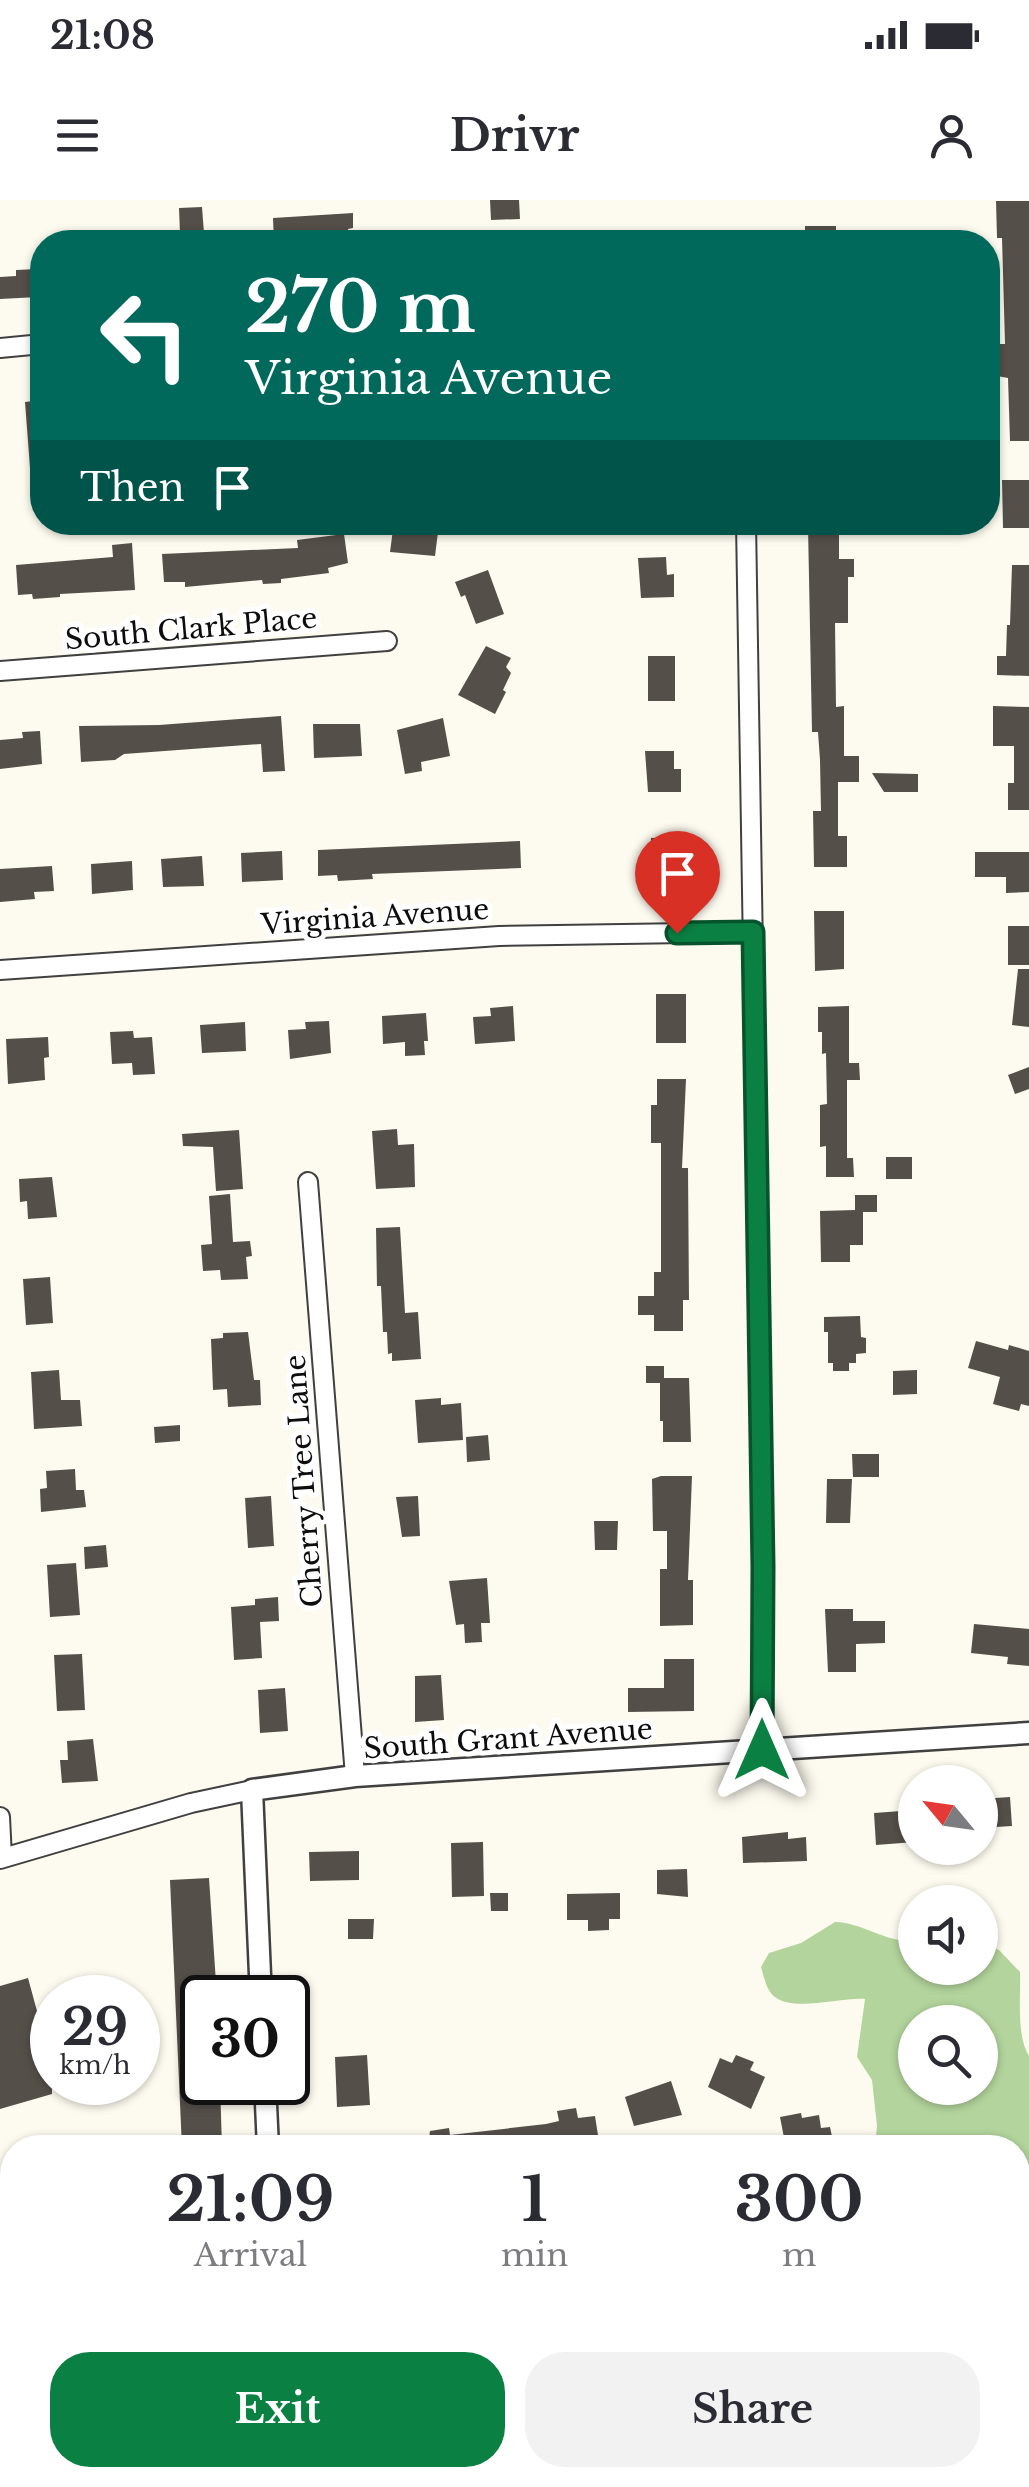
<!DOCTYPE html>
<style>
body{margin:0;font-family:"Libre Baskerville",serif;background:#f2f2f3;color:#2b2b33;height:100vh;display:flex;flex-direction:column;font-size:38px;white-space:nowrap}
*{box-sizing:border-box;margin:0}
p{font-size:32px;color:#7c7c81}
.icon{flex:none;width:55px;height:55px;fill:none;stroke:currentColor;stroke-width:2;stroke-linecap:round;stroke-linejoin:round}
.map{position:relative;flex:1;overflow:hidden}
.drawer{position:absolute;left:0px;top:1935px;width:1030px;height:352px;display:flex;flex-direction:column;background:#fff;border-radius:40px 40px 0 0;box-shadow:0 2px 8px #0004}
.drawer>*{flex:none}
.top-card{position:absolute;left:30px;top:30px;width:970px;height:305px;border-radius:40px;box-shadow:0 2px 8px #0004;background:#00695c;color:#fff;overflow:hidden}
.needle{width:65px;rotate:299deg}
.fabs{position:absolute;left:898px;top:1565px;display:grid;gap:20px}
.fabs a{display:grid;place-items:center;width:100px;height:100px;border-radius:50%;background:#fff;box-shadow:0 2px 8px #0004;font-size:50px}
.speed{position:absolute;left:30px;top:1775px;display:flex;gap:20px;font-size:50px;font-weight:700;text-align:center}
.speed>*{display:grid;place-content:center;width:130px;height:130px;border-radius:50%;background:#fff;box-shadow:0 2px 8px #0004;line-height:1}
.speed small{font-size:25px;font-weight:400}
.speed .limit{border:5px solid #111;border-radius:15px;background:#fff;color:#111}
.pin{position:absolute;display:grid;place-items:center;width:85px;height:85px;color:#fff;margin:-102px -42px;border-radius:50% 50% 50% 0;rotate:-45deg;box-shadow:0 0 10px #0007}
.pin .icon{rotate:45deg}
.me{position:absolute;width:110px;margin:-55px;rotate:0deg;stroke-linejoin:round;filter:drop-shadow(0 0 8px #0008)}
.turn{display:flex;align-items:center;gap:35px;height:210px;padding:0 50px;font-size:45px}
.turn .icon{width:130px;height:130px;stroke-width:2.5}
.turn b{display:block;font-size:70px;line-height:85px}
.then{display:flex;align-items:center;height:95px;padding:0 50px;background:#0003;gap:20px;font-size:38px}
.eta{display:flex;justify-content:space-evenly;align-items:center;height:170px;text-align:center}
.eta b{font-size:60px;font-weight:800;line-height:70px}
.button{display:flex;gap:20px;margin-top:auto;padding:20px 50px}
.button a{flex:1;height:115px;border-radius:40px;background:#0b8043;color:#fff;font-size:40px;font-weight:800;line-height:115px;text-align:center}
.button a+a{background:#f2f2f3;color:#2b2b33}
.status{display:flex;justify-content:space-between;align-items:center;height:70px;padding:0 50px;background:#fff;direction:ltr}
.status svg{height:28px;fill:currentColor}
header{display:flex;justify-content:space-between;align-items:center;height:130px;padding:0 50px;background:#fff;font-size:45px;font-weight:800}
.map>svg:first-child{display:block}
.green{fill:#cfe5bb}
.forest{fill:#b3d49c;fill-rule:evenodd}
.building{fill:#554f4a}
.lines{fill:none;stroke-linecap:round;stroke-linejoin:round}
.minor-casing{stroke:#404040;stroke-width:22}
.tertiary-casing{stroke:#404040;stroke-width:25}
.primary-casing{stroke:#1e1e1e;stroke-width:32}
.minor{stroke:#fff;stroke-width:18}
.tertiary{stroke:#fff;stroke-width:20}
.primary{stroke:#ecd370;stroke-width:28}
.route-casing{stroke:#07532c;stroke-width:25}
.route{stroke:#0b8043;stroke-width:18}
.labels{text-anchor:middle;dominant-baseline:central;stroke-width:10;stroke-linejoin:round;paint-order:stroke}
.street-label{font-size:28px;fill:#0d0d0d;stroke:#fff}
</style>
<div class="status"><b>21:08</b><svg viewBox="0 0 49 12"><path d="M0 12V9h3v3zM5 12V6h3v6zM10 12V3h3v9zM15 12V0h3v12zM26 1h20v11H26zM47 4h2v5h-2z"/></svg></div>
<header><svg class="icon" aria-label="menu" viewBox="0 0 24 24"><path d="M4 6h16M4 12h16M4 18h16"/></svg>Drivr<svg class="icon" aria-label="person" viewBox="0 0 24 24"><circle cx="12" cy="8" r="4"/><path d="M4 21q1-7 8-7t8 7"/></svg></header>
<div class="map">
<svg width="1029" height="2287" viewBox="0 0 1029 2287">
<rect width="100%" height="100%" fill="#fdfbef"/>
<path class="green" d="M1029,2143V2287H843L859,2275H1018V2152Z
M395,2275H475V2287H395Z"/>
<path class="forest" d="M835,1722C864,1723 886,1743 915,1741V1768H980V1742L999,1750L1020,1772C1021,1797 1016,1835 1029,1856V2167L1018,2179V1948L875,1947L877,1926L872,1880L857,1857L865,1799C843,1797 794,1812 775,1797C766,1791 764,1776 761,1767L769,1753L801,1743ZM915,1822H980V1888H915Z
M801,2275H872L863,2280L860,2287H810Z"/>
<path class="building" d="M490,0H519L520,19L491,20Z
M996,1H1029V241H1010L1008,178L997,176L996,144H1005L1002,38H997Z
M202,7L204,33L180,34L179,8Z
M353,13V28L348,29L349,42H274L273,18Z
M805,26H836V42H805Z
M37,69L38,97L0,99V77L16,76V70Z
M42,200V268H30L25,202Z
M1002,280H1029V328H1003Z
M394,322L439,324L435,356L390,352Z
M808,326H839V359H854V377H848V423H835L836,507L844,506V556H859V582H838V636H847V667H814L813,611H821L820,560L818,532H812Z
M344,334L348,363L328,368L329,373L281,379V383L263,384L262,380L185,387V382H164L162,354L298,348L297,340Z
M132,343L135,390L60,394V397L33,399L32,394L18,395L16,365L113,357L112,345Z
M666,357L667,375L674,374V397L641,398L638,358Z
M1012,365H1029V476L997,475V456H1006L1007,425H1010Z
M488,370L504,414L476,424L465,395L461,397L455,382Z
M486,446L511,458L506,467L511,473L503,490L506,492L495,514L458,495Z
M648,456H675V501H648Z
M993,506L1029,507V610H1008V583H1014V546H993Z
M281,516L285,571L263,572L261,544L124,554L115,560L81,562L79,526L159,525Z
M443,518L450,556L421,562L422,571L405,574L397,530Z
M313,524H360L362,556L314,558Z
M40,531L42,564L0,569V540L23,538L22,532Z
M645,551H674V569H681V592H648Z
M872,573L918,574V592H884Z
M651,638H679V683H651Z
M520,641L521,668L372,674L373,679L338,681L337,675L318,676V650Z
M282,651L283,680L242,682L241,653Z
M975,652H1029V692L1006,693V677H975Z
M202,656L204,686L163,687L161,659Z
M132,661L133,690L92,694L91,664Z
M52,666L54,691L34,692L35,699L0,702V669Z
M814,711H844V769L815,771Z
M1008,726H1029V765H1008Z
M1018,769H1029V827L1012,825Z
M656,794H686V843H656Z
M513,806L515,841L475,844L473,817L491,816L490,808Z
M849,806V863H859L860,880H847V958H853L854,977H826V946L820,947V905L827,904L826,853L822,854V832H818V807Z
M426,813L428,841H424L425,855L405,856V842L383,844L382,816Z
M329,821L331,853L290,859L288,830L306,829L305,822Z
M245,822L246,851L202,853L200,825Z
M133,831L134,838L152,837L155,874L133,875L132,863L112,864L110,832Z
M48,837L49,857L44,858L45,880L8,884L6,839Z
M1029,867V889L1015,894L1008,875Z
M657,879H686L682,968H688L689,1100H683V1131H654V1115H638V1096H654V1072H661V943H651V905H657Z
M397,929L398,945L414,944L415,987L376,989L372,931Z
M239,930L243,989L216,991L213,947L183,946L182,934Z
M886,957H912V979H886Z
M52,977L57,1017L28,1019L27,1001L20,1002L19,979Z
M230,994L233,1042L250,1041L252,1056L246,1057L248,1079L221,1080L220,1070L203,1071L201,1045L212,1044L209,996Z
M855,995H877V1012H863V1045H850V1062H821L820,1011L855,1010Z
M400,1027L405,1113L418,1112L421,1159L392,1161V1153L388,1154L387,1132H383L381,1086H377L376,1028Z
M50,1077L53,1123L26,1125L23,1079Z
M860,1116L861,1137L866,1138V1153L856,1154V1163H849V1171H833V1163H828V1132H824V1117Z
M248,1132L254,1180H260L261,1205L228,1207L227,1189L213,1190L211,1139L223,1138V1133Z
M976,1141L1008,1150L1009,1145L1029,1151V1206L1021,1204L1019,1211L993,1204L1000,1177L968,1168Z
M646,1166H664V1178H689L691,1242H663V1221H660V1183H646Z
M59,1170L61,1200H80L82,1226L34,1229L31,1172Z
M917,1170V1194L893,1195V1171Z
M441,1198V1205L461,1203L463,1240L418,1243L415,1200Z
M180,1225V1241L155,1243L154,1227Z
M488,1235L490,1260L467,1262L466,1237Z
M852,1254H879V1277H853Z
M75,1269L76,1290H84L86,1307L41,1312L40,1289L47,1288L46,1271Z
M661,1276H692L688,1380H693V1425L660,1426V1369H667V1331H653L652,1279Z
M827,1279H852L850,1323H826Z
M271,1296L274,1346L248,1348L245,1298Z
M418,1296L420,1336L402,1337L396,1297Z
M594,1321H618L617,1350H595Z
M106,1345L108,1367L85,1369L84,1347Z
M76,1363L80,1415L50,1417L47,1365Z
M487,1378L490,1423H481L482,1442L465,1443L464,1424L456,1425L449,1381Z
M278,1397L279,1421L260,1422L262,1458L234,1460L231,1407L255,1405V1399Z
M825,1409H853V1421H885V1443L856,1444V1472H828Z
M974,1424L1029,1429V1466L1007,1464L1008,1457L971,1453Z
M82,1454L85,1510L57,1511L54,1455Z
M664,1459H694V1511L628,1512V1488H664Z
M441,1475L444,1520L415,1522V1476Z
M285,1488L288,1531L260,1533L258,1490Z
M93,1539L98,1581L62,1583L60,1560H68L67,1541Z
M1010,1597L1012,1626L980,1628V1599Z
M915,1610V1642L876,1645L874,1613Z
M788,1632V1639L806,1637L807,1661L743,1663L742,1637Z
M483,1642L484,1696L452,1697L451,1643Z
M359,1651V1680L310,1681L309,1652Z
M687,1669L688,1697L657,1694V1670Z
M209,1678L217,1798H202V1882H220L222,1948H182L170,1680Z
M490,1693H508V1711H491Z
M620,1693V1719H609V1730L588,1731V1720H567V1694Z
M348,1719H374L373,1739H348Z
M28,1778L52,1866V1894L0,1909V1786Z
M367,1855L370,1905L337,1907L335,1857Z
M736,1855L754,1862L750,1870L765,1877L751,1909L708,1887L720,1858L732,1863Z
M671,1881L682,1915L634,1926L625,1897Z
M576,1908L578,1918L595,1916L600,1948H428L430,1931L449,1928L450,1935L546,1924L559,1921L557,1911Z
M801,1913L802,1918L819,1915L821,1928L830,1927L834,1946L786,1948L780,1917Z"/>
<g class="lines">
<g class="minor-casing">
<path id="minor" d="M0,148L42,144
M746,322L763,1367L762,1550
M0,471L387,441
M0,770L499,736L753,732
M308,982L355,1576
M0,1617L2,1658
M0,1659L191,1603L252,1590
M0,2013L12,2011"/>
</g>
<g class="tertiary-casing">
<path id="tertiary" d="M261,1798L252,1590L355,1576L1029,1533
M265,1882L268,1948
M282,2275L283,2287"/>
</g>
<g class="primary-casing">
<path id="primary" d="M0,2124L12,2140
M0,2198L12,2213
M61,2275L71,2287
M119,2275L129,2287"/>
</g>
<use href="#minor" class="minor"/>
<use href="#tertiary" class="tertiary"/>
<use href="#primary" class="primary"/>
</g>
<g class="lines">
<g class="route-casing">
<path id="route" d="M677,733L753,732L763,1367L762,1550"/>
</g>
<use href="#route" class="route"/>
</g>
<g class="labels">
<g class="street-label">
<text transform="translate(191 429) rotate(-5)">South Clark Place</text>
<text transform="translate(375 717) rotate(-4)">Virginia Avenue</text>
<text transform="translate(304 1281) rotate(-94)">Cherry Tree Lane</text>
<text transform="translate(508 1539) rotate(-4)">South Grant Avenue</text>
</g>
</g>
</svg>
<div class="fabs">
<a><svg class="needle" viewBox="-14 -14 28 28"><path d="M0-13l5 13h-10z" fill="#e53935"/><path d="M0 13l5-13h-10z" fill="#7c7c81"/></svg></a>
<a><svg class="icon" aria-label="sound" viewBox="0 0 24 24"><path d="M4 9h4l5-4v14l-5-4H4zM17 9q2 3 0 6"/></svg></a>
<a><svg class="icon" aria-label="search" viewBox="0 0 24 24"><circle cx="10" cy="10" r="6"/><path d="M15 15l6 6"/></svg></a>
</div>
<div class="speed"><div>29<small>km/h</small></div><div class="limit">30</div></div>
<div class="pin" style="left:677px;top:733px;background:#d93025"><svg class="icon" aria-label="arrive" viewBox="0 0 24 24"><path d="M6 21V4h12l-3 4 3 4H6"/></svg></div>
<svg class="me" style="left:762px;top:1550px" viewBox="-20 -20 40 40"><path d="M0-17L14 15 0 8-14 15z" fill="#0b8043" stroke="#fff" stroke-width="4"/></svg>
<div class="top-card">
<div class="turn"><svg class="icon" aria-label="left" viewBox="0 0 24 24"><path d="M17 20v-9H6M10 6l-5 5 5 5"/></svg><div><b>270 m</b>Virginia Avenue</div></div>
<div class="then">Then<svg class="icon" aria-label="arrive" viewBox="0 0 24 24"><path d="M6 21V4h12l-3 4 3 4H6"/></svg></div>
</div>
<section class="drawer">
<div class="eta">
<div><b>21:09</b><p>Arrival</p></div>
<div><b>1</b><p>min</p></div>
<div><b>300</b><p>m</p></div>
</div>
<div class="button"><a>Exit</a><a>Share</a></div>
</section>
</div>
